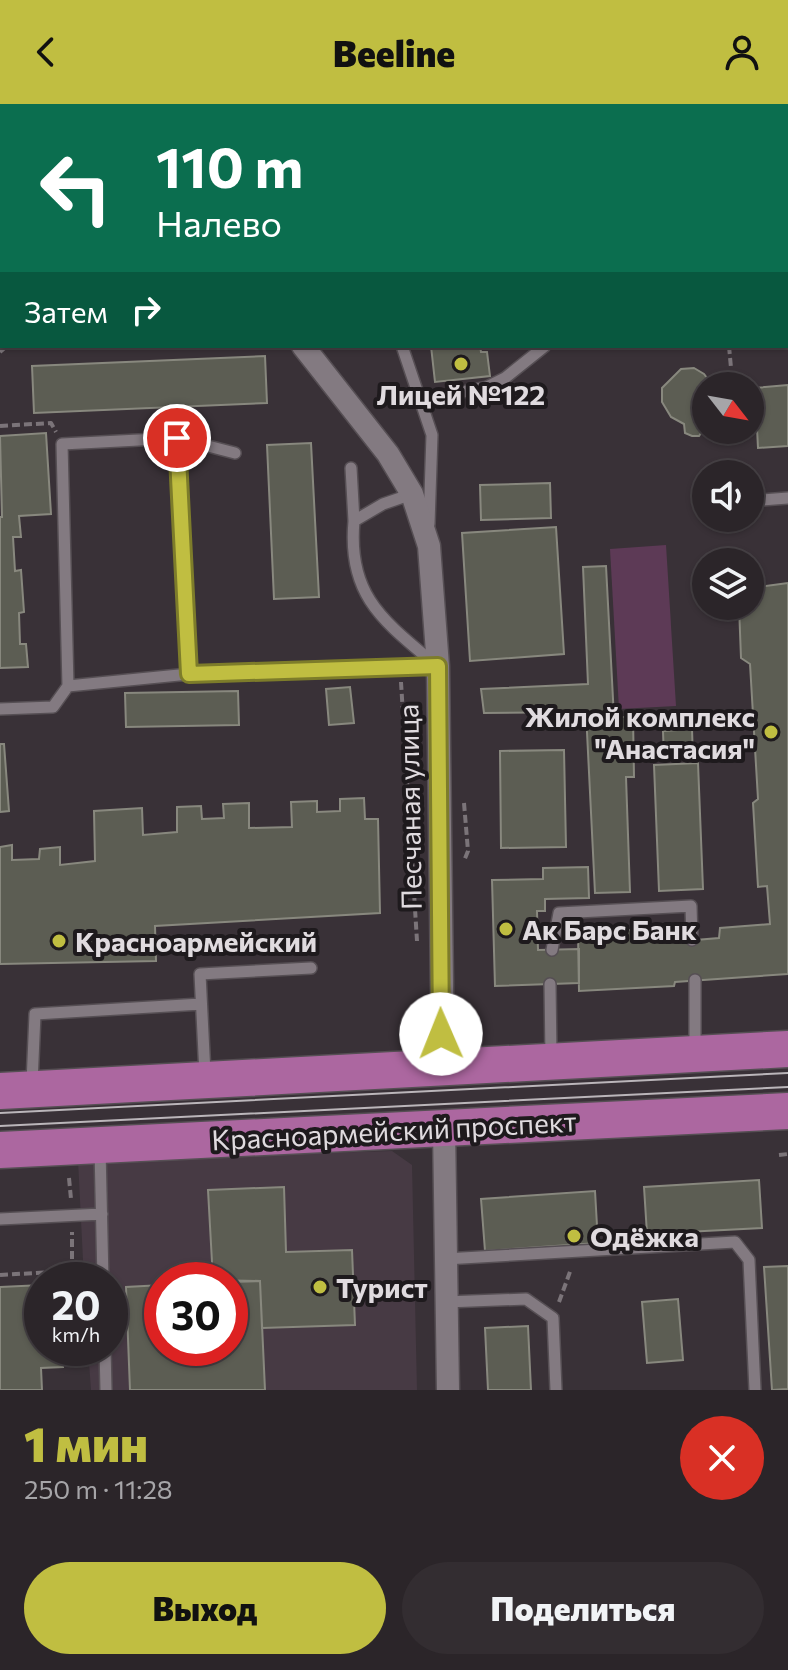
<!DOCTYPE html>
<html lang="ru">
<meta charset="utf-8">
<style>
body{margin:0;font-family:Commissioner,sans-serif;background:#332d31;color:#f1f3f6;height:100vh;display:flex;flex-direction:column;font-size:30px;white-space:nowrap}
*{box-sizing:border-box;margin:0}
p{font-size:26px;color:#a6a5a8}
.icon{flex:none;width:44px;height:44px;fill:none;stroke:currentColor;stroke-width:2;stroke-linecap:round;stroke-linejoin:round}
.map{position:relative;height:1286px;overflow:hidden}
.side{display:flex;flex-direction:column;background:#2b2529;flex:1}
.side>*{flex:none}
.banner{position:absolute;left:0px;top:0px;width:788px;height:244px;box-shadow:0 2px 6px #0004,0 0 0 2px #474246;background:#0b6e4f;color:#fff;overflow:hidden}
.needle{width:52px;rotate:121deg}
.buttons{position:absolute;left:692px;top:268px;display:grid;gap:16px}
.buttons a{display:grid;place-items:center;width:72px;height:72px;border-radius:50%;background:#2b2529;box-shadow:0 2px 6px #0004,0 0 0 2px #474246;font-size:40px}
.speed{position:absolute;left:24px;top:1158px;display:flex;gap:16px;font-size:40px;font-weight:700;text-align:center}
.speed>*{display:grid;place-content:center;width:104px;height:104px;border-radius:50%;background:#2b2529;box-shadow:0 2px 6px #0004,0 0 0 2px #474246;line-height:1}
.speed small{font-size:20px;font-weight:400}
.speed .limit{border:12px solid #d22;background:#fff;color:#111}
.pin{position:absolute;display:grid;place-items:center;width:68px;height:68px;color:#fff;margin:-34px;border:4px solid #fff;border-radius:50%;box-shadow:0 2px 8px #0007}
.me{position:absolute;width:88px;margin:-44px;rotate:359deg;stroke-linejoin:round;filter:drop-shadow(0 0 6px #0008)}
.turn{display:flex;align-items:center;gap:28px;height:168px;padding:0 24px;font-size:36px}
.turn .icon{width:104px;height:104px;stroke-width:2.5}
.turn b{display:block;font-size:56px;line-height:68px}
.then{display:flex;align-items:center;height:76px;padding:0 24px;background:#0003;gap:16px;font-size:30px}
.round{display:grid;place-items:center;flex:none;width:84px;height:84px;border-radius:42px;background:#332d31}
.headline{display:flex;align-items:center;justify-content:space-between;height:136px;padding:0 24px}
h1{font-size:48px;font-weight:800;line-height:60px;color:#c0be41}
.action{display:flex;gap:16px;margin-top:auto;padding:16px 24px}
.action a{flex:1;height:92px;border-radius:48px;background:#c0be41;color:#111;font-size:32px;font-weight:800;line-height:92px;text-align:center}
.action a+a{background:#332d31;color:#f1f3f6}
header{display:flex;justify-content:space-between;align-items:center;height:104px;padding:0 24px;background:#c0be41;color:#111;font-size:36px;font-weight:800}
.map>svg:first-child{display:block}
.built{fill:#473a44;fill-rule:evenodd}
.green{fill:#5d3a56}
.building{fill:#5c5d53;stroke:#88887e;stroke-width:2}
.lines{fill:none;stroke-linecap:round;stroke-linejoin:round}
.lane-casing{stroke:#564f54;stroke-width:14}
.street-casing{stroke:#564f54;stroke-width:25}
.primary-casing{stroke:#564f54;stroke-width:39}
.path{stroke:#7b7479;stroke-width:4;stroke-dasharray:8 4;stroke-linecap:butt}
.lane{stroke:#837a81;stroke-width:11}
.street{stroke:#837a81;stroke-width:22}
.primary{stroke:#ac67a0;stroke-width:36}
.tram{stroke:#bbb6ba;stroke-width:2}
.route-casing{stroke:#7d7c2a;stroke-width:20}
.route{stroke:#c0be41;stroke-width:14}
.poi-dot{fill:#c0be41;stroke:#1e1a1d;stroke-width:3}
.labels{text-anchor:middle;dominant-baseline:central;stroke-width:8;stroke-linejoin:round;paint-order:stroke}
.poi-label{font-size:28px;font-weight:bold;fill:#e0dbdf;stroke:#1e1a1d;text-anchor:start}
.street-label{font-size:28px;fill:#e0dbdf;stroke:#1e1a1d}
</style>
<header><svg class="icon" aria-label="back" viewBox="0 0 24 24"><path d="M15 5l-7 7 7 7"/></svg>Beeline<svg class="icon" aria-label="person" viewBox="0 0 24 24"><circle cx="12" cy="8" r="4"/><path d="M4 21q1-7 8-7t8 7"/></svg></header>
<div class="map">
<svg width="788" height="1286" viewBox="0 0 788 1286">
<rect width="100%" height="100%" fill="#393137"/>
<path class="built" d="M392,1047L412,1061L417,1286H91L88,1244H110V1176H84L78,1056ZM162,1176H230V1244H162Z"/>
<path class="green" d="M666,441L676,602L619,605L610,445Z"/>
<path class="building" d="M431,242H480L481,248H487L490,272L435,278Z
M265,252L267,299L34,309L32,262Z
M694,264L704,270L713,282H706V315L703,326L699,332H692L685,329L684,320L671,313L662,298V284L681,265Z
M788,281V342L758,344L755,284Z
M46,329L51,410L19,412L21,433H13L15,467L21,466L24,508L19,509L20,540H26L28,563L0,564V413H2L0,332Z
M311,339L319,493L274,495L267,341Z
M550,379L551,414L481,416L480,381Z
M556,423L564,550L470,557L462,429Z
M606,462L614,614L633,612L634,673H626L630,788L595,789L586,608L484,609L481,585L588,580L583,463Z
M788,479V870L675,878L674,882L579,887L578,830L669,823L671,838L719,834L720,824L770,820L767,782L758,783L753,699L758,695L750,560L741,554L739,502H750V484Z
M350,583L354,619L329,621L326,585Z
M238,587L239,621L126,623L125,589Z
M692,625L693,655L664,656L663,627Z
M0,640H4L9,707L0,708Z
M564,646L566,743L501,744L500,647Z
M698,659L703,785L659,787L654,661Z
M364,694L365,715H378L380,809L155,822L156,857L0,860V743L12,741V756L39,755L40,745L60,743V761L95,757L94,707L142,704L143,731L177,728V703L201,702L202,715L224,714L223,700L249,699V724L292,723L291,698L317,697V708L340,707V695Z
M588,763L589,794L545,795V807H537L538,846L579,845V879L495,882L492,776L543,775V764Z
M759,1076L762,1124L647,1130L644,1083Z
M284,1083L286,1148L352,1146L355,1221L262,1224L260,1177L213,1176L208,1086Z
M595,1087L598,1139L485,1147L481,1095Z
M788,1162V1285L772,1286L764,1163Z
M260,1177L265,1286H130L126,1183L162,1181V1244H230V1178Z
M42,1181V1244H62L63,1263L41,1264L42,1286H0V1183Z
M678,1195L683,1256L647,1259L642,1198Z
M528,1222L531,1286H488L485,1224Z"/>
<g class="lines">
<g class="lane-casing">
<path id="lane" d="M558,0L567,2
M185,2L186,0
M457,2L474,0
M665,2H675
M786,72H788
M0,116H2
M402,242L432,331L429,420
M419,297L487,283L505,274L545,242
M177,334L235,349
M351,364L354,417
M412,390L383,400L354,417C347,493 385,518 437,562
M750,397L788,394
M68,582L189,570L438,562
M0,605L53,603L68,582L62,340L177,334L189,570
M552,846L559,809L691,802L692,836
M550,880L551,952
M695,944V876
M205,970L200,870L311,864
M32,979L35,910L201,900
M100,1045L103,1176
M0,1115L102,1110
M445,1155L735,1138L749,1156L755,1286
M446,1198L526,1195L553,1214L556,1286
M105,1244L106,1286"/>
</g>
<g class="street-casing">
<path id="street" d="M303,242L388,350L412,390L429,442L438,562L443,962
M444,1024L448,1286"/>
</g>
<g class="primary-casing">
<path id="primary" d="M0,987L788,945
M0,1046L788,1007"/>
</g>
<path class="path" d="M262,0V2
M347,0V2
M729,242L731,264
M0,248L7,242
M0,322L51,319L56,328
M401,578L417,837
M464,699L468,747L464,757
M779,1051L788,1050
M69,1074L71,1095
M72,1167V1128
M0,1171L88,1166
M559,1198L571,1165"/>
<use href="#lane" class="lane"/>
<use href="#street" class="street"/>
<use href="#primary" class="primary"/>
<path class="tram" d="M0,1009L788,969
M0,1022L788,983"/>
</g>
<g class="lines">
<g class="route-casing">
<path id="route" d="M177,334L189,570L438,562L441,930"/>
</g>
<use href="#route" class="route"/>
</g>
<g class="poi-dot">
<circle cx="461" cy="260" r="8"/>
<circle cx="771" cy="628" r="8"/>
<circle cx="506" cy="825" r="8"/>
<circle cx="59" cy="837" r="8"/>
<circle cx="574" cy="1132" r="8"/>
<circle cx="320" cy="1183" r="8"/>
</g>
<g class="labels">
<g class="poi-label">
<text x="461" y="290" text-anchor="middle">Лицей №122</text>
<text x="755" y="612" text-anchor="end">Жилой комплекс<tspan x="755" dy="32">"Анастасия"</tspan></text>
<text x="522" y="825">Ак Барс Банк</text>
<text x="75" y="837">Красноармейский</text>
<text x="590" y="1132">Одёжка</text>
<text x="336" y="1183">Турист</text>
</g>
<g class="street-label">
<text transform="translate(409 703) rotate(-91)">Песчаная улица</text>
<text transform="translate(394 1026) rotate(-3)">Красноармейский проспект</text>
</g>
</g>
</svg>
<div class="buttons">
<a><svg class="needle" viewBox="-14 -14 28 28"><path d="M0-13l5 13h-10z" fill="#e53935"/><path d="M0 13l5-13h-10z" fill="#a6a5a8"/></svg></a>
<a><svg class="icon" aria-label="sound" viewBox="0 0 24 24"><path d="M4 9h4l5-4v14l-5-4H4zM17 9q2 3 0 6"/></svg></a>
<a><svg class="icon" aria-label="layers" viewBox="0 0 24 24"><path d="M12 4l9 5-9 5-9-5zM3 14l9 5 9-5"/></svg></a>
</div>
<div class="speed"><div>20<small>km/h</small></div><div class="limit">30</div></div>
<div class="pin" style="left:177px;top:334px;background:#d93025"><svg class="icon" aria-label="arrive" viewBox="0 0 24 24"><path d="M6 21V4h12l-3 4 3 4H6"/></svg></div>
<svg class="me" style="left:441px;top:930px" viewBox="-20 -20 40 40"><circle r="19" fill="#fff"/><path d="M0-13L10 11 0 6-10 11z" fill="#c0be41"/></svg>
<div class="banner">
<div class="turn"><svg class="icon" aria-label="left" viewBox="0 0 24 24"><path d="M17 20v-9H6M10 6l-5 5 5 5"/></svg><div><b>110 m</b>Налево</div></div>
<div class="then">Затем<svg class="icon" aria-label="right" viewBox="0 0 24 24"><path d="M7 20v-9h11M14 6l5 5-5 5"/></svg></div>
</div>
</div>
<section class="side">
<div class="headline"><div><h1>1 мин</h1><p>250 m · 11:28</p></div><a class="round" style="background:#d93025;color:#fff"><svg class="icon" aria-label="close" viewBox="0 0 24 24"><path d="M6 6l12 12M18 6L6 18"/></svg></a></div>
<div class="action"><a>Выход</a><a>Поделиться</a></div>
</section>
